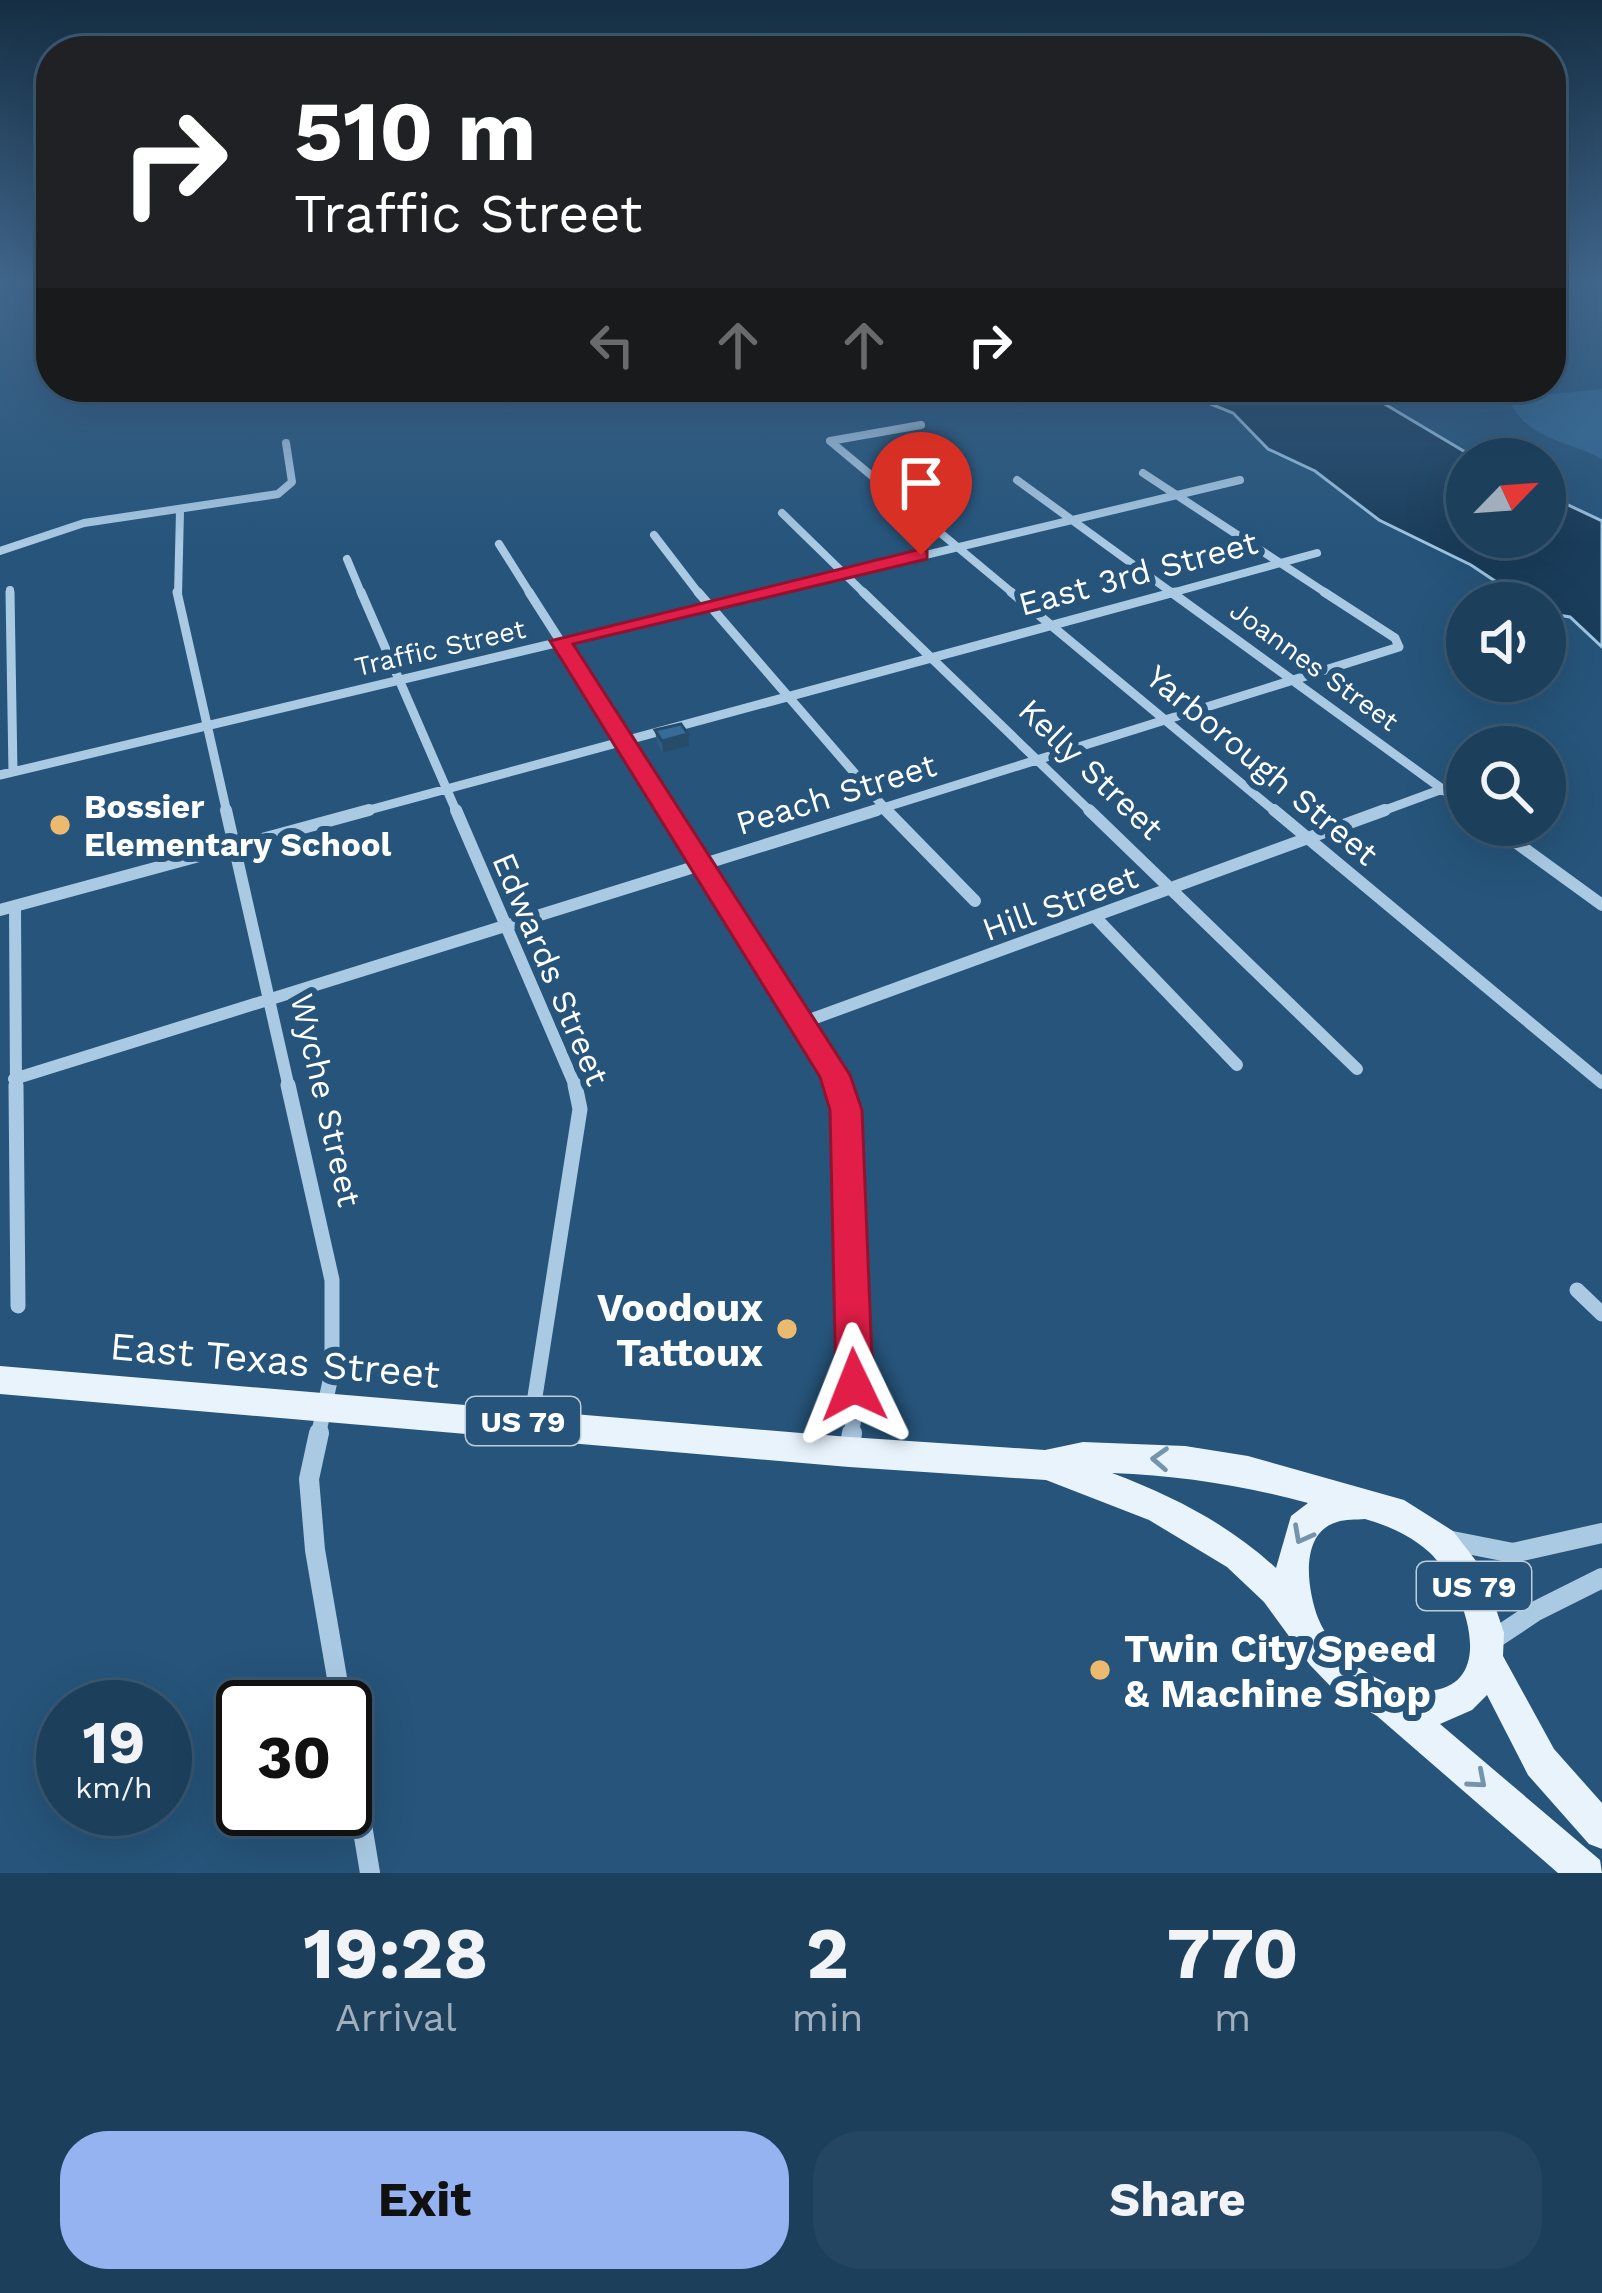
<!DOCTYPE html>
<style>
body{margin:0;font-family:"Work Sans",sans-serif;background:#254662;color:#f1f3f6;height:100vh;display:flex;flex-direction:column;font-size:45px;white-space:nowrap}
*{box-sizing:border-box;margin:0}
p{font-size:39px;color:#a0afbb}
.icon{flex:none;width:66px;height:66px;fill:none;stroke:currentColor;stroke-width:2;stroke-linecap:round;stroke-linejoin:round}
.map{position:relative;height:1873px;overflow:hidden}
.side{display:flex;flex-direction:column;background:#1c3f5c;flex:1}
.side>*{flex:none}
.guide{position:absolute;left:36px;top:36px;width:1530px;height:366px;border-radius:48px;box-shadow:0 12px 48px #0002,0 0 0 3px #3a5872;background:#202124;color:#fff;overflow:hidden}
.needle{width:78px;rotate:65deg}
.buttons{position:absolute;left:1446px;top:438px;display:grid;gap:24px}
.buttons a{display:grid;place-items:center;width:120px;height:120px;border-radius:50%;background:#1c3f5c;box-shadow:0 12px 48px #0002,0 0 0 3px #3a5872;font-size:60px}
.speed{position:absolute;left:36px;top:1680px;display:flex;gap:24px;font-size:60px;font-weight:700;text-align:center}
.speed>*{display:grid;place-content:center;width:156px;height:156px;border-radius:50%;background:#1c3f5c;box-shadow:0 12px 48px #0002,0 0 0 3px #3a5872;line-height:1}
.speed small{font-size:30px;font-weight:400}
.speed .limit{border:6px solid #111;border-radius:18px;background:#fff;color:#111}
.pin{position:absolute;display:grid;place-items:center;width:102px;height:102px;color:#fff;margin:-123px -51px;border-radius:50% 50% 50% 0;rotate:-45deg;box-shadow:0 0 12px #0007}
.pin .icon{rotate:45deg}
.me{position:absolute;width:132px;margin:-66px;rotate:358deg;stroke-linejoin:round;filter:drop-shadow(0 0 9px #0008)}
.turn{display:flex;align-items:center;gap:42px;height:252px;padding:0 60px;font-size:54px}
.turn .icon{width:156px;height:156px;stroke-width:2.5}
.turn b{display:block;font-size:84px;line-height:102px}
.lanes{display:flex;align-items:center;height:114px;padding:0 60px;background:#0003;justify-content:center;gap:60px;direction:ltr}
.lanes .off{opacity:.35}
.eta{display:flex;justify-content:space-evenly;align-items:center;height:204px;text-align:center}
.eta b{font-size:72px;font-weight:700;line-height:84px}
.primary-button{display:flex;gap:24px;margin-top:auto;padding:24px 60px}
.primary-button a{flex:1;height:138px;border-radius:48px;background:#95b2f1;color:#111;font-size:48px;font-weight:700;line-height:138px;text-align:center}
.primary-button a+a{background:#254662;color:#f1f3f6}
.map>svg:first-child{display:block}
.green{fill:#316792}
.water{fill:#1a3d5b;stroke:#9ec7e4;stroke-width:3}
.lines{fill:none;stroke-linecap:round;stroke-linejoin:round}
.street-far4{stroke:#aacae4;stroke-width:8}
.street-far3{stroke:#aacae4;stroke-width:9}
.street-far2{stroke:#aacae4;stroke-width:12}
.street-far1{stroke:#aacae4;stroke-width:15}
.street{stroke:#aacae4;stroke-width:20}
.primary{fill:#e9f3fc;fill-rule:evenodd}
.wall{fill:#2e5d82}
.shaded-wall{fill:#264c6a}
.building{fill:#366c97;stroke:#264c6a;stroke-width:3}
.oneway{stroke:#7494ae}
.route{fill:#e11d48;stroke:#92132f;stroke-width:3}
.poi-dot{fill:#ecba6f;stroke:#26547a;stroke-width:4.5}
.labels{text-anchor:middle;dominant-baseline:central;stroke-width:12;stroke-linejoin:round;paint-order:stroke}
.far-street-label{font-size:27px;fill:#fff;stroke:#26547a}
.shield{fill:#26547a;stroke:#beccd7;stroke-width:3}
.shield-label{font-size:30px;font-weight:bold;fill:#fff}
.street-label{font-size:33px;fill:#fff;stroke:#26547a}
.poi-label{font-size:33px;font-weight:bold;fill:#fff;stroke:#26547a;text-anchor:start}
.near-poi-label{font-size:39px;font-weight:bold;fill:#fff;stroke:#26547a;text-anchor:end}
.near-street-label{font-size:39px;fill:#fff;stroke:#26547a}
</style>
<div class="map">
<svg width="1602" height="1873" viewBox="0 0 1602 1873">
<rect width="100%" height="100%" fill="#26547a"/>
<path class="green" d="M1602,389V459C1562,438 1530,442 1508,399Z"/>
<path class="water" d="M1169,387H1356L1477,459H1467V537H1545V494L1602,521V647L1570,617L1545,613V603H1528L1471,565L1379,520L1315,471L1268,449L1233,413Z"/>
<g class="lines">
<path class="street-far4" d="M921,425L830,441L1015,595
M1143,473L1329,595
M1017,480L1175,595
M782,513L866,595
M654,535L700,595
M499,544L531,595
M0,551L84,523L278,494L292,482L286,443
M347,559L362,595
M10,590V595
M178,595L180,511
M758,595L1240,480
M1164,595L1317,553"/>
<path class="street-far3" d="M10,592L13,772
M177,592L227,813
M361,592L457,813
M529,592L670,813
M698,592L889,813
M863,592L1092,813
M1011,592L1277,813
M1171,592L1467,807
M0,775L771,592
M358,813L1175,592
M867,813L1399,647L1395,638L1324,592
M1377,813L1467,780"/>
<path class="street-far2" d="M226,810L289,1088
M456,810L576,1088
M668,810L835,1074L839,1088
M886,810L975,901
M1089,810L1357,1069
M1274,810L1602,1083
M1492,825L1602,905
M15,906L16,1088
M0,910L369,810
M1096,918L1237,1065
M804,1022L1385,810
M14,1079L877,810"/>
<path class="street-far1" d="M16,1085L18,1306
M288,1085L332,1280V1372L318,1436
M839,1085L846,1110L855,1412L851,1436
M1577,1290L1602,1314
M531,1422L580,1109L575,1085"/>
<path class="street" d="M319,1433L309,1479L315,1550L342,1707
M849,1451L852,1433
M1452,1541L1513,1553L1602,1533
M1494,1639L1536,1611L1602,1578
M345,1723L370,1873"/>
<path class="primary" d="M0,1366L849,1437L1045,1450L1083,1442L1185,1446L1248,1456L1404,1500L1453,1531L1483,1570L1504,1633L1503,1656L1554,1749L1602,1803V1849L1589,1844L1528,1775L1487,1695L1472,1710L1440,1724L1600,1860L1602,1873H1558L1377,1716L1337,1693L1310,1665L1264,1602L1227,1567L1149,1520L1046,1480L849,1467L0,1394ZM1112,1473C1181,1476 1242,1485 1308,1503L1291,1516L1276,1568C1228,1524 1173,1496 1112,1473ZM1365,1519C1389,1526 1410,1535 1429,1552C1462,1582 1503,1687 1427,1691C1386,1693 1333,1657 1318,1618C1307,1589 1299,1533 1337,1522C1345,1519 1356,1520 1365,1519Z"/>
</g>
<path class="wall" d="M655,730L689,746L663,753L657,743Z"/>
<path class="shaded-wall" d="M688,734L689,746L663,753L662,741Z"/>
<path class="building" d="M681,724L688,734L662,741L655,730Z"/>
<defs><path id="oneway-chevron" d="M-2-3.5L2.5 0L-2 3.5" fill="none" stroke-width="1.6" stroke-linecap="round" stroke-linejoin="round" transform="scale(3)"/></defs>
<g class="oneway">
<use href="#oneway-chevron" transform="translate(1160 1459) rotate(-177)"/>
<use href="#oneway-chevron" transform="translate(1302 1535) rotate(118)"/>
<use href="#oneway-chevron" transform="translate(1478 1780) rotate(41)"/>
</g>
<linearGradient id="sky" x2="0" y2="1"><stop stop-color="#152e43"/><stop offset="0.52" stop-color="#41678d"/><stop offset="1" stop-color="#41678d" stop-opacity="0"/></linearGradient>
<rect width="1602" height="545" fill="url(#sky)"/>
<path class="route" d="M921,549L927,551V559L573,644L850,1075L862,1110L873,1385L868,1398L854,1404L841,1398L836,1385L830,1110L820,1077L550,641Z"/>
<g class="poi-dot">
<circle cx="60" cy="825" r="12"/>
<circle cx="787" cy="1329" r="12"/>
<circle cx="1100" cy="1670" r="12"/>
</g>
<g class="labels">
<g class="far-street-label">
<text transform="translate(440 648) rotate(-13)">Traffic Street</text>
<text transform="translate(1314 666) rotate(36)">Joannes Street</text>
</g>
<g class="shield">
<rect x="466" y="1397" width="114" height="48" rx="9"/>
<rect x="1417" y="1562" width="114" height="48" rx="9"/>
</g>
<g class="shield-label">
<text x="523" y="1421">US 79</text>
<text x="1474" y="1586">US 79</text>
</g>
<g class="street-label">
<text transform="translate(1138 573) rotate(-15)">East 3rd Street</text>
<text transform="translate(1262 765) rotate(40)">Yarborough Street</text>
<text transform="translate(1091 769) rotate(44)">Kelly Street</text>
<text transform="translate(836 794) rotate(-17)">Peach Street</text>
<text transform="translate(1060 903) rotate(-20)">Hill Street</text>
<text transform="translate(551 969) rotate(67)">Edwards Street</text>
<text transform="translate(326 1100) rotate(77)">Wyche Street</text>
</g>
<g class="poi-label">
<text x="84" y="806">Bossier<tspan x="84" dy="38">Elementary School</tspan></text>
</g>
<g class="near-poi-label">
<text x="763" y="1307">Voodoux<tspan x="763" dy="45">Tattoux</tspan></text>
<text x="1124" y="1648" text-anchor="start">Twin City Speed<tspan x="1124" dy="45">&amp; Machine Shop</tspan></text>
</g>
<g class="near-street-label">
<text transform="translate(275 1360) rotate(5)">East Texas Street</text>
</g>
</g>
</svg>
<div class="buttons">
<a><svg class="needle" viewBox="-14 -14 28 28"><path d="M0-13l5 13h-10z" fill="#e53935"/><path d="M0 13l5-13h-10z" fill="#a0afbb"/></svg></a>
<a><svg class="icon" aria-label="sound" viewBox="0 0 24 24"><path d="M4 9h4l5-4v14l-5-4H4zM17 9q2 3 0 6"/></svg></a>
<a><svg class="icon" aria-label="search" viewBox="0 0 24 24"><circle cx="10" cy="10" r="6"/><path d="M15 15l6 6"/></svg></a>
</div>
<div class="speed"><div>19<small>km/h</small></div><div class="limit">30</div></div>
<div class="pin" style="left:921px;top:555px;background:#d93025"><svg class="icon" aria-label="arrive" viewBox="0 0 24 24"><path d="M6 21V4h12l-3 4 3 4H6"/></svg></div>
<svg class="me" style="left:854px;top:1385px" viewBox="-20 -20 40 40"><path d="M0-17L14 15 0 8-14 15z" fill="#e11d48" stroke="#fff" stroke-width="4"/></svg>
<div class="guide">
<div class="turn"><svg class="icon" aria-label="right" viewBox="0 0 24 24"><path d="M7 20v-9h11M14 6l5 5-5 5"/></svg><div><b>510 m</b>Traffic Street</div></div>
<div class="lanes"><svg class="icon off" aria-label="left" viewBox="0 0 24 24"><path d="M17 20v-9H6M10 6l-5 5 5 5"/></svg><svg class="icon off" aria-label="ahead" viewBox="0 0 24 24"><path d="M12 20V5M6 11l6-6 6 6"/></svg><svg class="icon off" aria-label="ahead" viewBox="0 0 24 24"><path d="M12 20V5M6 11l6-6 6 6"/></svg><svg class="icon" aria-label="right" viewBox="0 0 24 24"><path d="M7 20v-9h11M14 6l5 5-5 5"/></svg></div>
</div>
</div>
<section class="side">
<div class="eta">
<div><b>19:28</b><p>Arrival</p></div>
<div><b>2</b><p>min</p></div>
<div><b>770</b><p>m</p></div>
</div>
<div class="primary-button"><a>Exit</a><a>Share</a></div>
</section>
